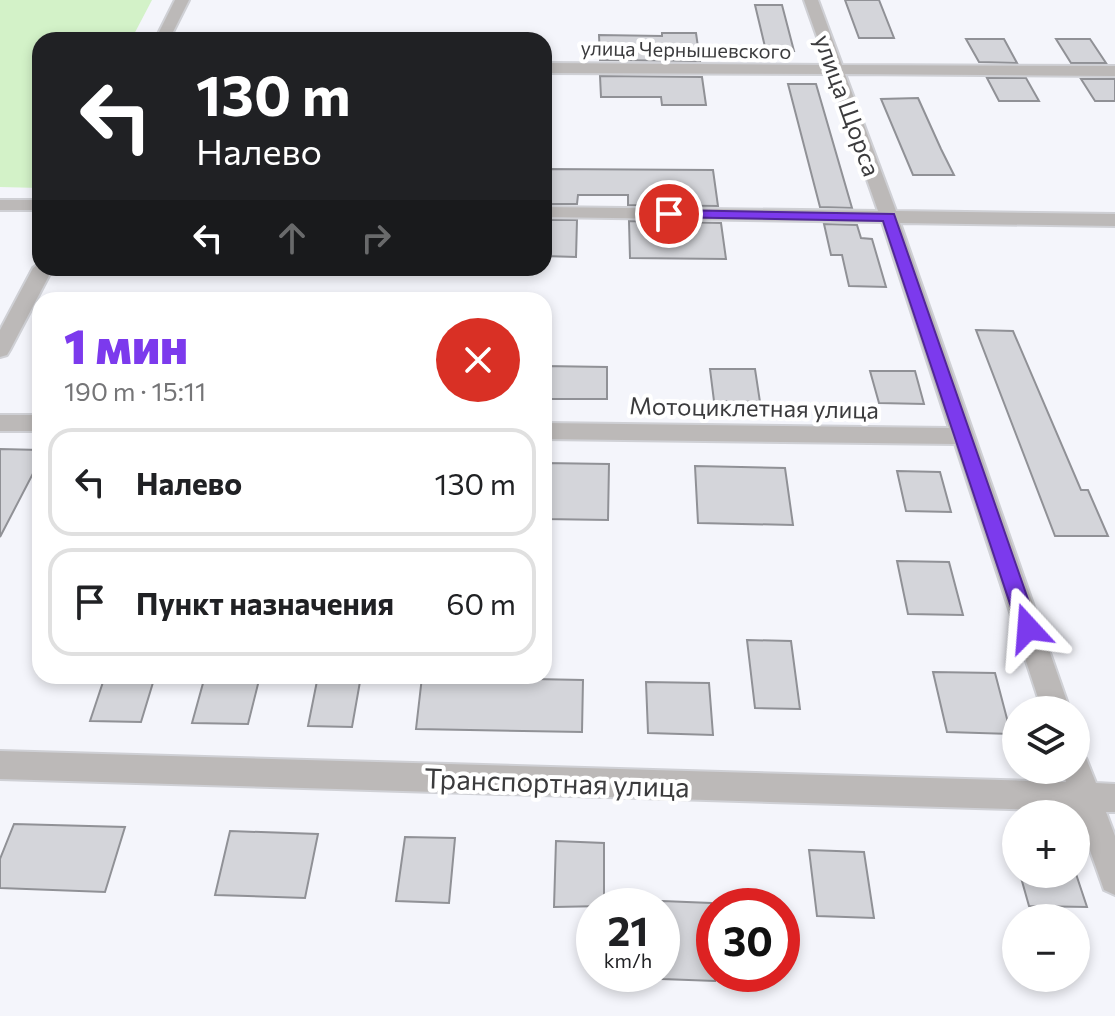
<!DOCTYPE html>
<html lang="ru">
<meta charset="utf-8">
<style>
body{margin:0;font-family:Commissioner,sans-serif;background:#f6f6f6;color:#202124;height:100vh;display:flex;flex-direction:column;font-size:30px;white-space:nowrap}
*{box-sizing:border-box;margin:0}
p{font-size:26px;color:#757577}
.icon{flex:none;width:44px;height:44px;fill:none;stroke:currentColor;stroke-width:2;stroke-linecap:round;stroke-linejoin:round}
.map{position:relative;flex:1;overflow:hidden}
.details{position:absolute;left:32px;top:292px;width:520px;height:392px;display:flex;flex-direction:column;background:#fff;border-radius:24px;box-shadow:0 4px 12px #0003}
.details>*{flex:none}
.guide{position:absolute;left:32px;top:32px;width:520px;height:244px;border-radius:24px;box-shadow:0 4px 12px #0003;background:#202124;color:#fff;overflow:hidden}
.buttons{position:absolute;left:1002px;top:696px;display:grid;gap:16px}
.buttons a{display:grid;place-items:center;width:88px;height:88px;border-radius:50%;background:#fff;box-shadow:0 4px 12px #0003;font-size:40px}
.speed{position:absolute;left:576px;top:888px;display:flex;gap:16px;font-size:40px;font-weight:700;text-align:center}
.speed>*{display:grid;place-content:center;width:104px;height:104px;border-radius:50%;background:#fff;box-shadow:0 4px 12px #0003;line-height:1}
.speed small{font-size:20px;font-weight:400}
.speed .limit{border:12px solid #d22;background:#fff;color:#111}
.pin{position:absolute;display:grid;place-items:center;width:68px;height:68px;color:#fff;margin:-34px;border:4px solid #fff;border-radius:50%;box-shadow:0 2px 8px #0007}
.me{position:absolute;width:88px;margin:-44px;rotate:341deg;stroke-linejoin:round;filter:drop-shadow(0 0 6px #0008)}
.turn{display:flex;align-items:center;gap:28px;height:168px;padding:0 32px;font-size:36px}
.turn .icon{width:104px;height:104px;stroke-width:2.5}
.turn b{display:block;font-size:56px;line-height:68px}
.lanes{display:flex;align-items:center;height:76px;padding:0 32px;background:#0003;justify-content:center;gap:40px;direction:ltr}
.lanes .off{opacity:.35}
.round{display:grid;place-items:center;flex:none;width:84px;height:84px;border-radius:42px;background:#f6f6f6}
.overview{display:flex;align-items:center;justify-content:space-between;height:136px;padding:0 32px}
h1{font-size:48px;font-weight:800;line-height:60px;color:#7c3aed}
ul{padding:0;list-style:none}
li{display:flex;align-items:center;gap:24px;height:108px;margin:0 16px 12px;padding:0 16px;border:4px solid #e0e0e0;border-radius:24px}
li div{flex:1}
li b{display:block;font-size:30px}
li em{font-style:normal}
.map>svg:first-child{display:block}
.green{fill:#d3f2c8}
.building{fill:#d4d5da;stroke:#909196;stroke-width:2}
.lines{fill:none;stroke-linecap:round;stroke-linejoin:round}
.minor-casing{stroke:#cfd0d5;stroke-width:4}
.minor{fill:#bcb9b8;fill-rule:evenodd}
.route{fill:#7c3aed;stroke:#51269a;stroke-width:2}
.labels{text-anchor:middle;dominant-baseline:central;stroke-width:8;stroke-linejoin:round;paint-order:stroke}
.far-street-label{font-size:20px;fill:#3b3b3d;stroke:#fff}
.street-label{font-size:24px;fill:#3b3b3d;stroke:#fff}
.near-street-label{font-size:28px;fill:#3b3b3d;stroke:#fff}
</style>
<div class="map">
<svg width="1115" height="1016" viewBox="0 0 1115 1016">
<rect width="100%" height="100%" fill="#f4f5fb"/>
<path class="green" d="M0,0H152L131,40H40V188L0,187Z"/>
<path class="building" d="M845,0H879L894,38H859Z
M755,5H782L794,51H766Z
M662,33H696L700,61L600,60L599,35L662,36Z
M966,39H1004L1017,63L979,62Z
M1056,39H1090L1106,63H1071Z
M600,76L702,77L706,105H662L661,97H601Z
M987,78H1026L1039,101H999Z
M1081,79H1115V101H1095Z
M788,84H816L852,208L820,207Z
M918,98L941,149L954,175H913L881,99Z
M544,169L713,170L718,206L628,205V195H578L577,204H544Z
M544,220H577L576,257L544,256Z
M629,221L721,223L726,259L630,258Z
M824,224L857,225L861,238L872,239L886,287L849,286L842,255H831Z
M976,330L1013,331L1081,490H1088L1108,536H1055Z
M544,366L607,367V399H544Z
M710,369H755L760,402L714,401Z
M870,371H915L924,404L879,403Z
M0,449L40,450V460L0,537Z
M544,463L609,464L608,520L544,519Z
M695,466L785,468L793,525L698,523Z
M897,471L940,472L951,512L906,511Z
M897,561L949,562L963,615L908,614Z
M747,640L791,641L800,709L755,708Z
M933,672L995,673L1011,734L947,732Z
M105,676H155L141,722L90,721Z
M205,676H260L248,724L192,723Z
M318,676H361L352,727L308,726Z
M422,677L583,680L582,732L416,729Z
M646,682L709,683L713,735L648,733Z
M14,824L125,827L105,892L0,888V859Z
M230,831L318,834L305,898L215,895Z
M405,837L455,838L449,903L396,901Z
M556,841L604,843V906L554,907Z
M809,850L864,852L874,918L817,916Z
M1020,874H1076L1087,907L1029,906Z
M662,901L711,903L715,981L662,979Z"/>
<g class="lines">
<g class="minor-casing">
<path id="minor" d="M175,0H189L169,40H155Z
M804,0H818L842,65L1115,66V76L845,74L896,211L1115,214V226L900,223L1070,710H1042L955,444L544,439V423L949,428L882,222L544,217V207L878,211L830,74L544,73V63L827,65Z
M0,200H40V210H0Z
M40,263V268H53L10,350L7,355L0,357V330L33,268Z
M0,415H40V431H0Z
M0,751L1066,782L1062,770H1076V754L1086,758L1096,783L1115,784V812H1106L1115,836V895L1104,890L1076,811L0,779Z"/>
</g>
<use href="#minor" class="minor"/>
</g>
<path class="route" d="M669,210L894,214L1038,628L1035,634L1028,637L1021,634L1018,628L883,221L664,217L662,214Z"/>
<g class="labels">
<g class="far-street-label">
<text transform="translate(686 49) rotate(1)">улица Чернышевского</text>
</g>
<g class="street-label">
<text transform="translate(848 105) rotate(70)">улица Щорса</text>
<text transform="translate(754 407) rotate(1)">Мотоциклетная улица</text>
</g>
<g class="near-street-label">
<text transform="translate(557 782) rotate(2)">Транспортная улица</text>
</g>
</g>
</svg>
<div class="buttons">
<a><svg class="icon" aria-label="layers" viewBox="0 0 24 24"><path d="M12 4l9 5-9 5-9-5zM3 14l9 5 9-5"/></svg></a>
<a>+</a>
<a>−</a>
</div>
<div class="speed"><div>21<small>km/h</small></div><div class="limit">30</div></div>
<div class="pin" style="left:669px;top:214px;background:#d93025"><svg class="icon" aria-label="arrive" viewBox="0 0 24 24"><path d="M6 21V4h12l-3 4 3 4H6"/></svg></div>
<svg class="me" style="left:1028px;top:628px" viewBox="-20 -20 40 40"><path d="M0-17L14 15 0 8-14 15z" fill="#7c3aed" stroke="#fff" stroke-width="4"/></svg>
<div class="guide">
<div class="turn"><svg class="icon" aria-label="left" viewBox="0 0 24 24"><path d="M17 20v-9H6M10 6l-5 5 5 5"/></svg><div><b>130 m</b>Налево</div></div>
<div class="lanes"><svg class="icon" aria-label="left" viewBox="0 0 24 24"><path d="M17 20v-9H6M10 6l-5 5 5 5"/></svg><svg class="icon off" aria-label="ahead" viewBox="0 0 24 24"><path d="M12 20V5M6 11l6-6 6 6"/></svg><svg class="icon off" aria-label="right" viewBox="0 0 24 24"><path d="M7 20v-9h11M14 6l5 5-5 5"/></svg></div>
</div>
<section class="details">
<div class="overview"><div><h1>1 мин</h1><p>190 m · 15:11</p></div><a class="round" style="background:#d93025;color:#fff"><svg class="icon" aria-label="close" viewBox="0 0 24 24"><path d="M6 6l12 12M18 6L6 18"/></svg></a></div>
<ul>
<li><svg class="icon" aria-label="left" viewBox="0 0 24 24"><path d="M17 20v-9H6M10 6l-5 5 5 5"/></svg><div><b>Налево</b></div><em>130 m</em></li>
<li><svg class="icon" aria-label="arrive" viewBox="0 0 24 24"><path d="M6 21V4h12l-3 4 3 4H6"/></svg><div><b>Пункт назначения</b></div><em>60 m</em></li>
</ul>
</section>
</div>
